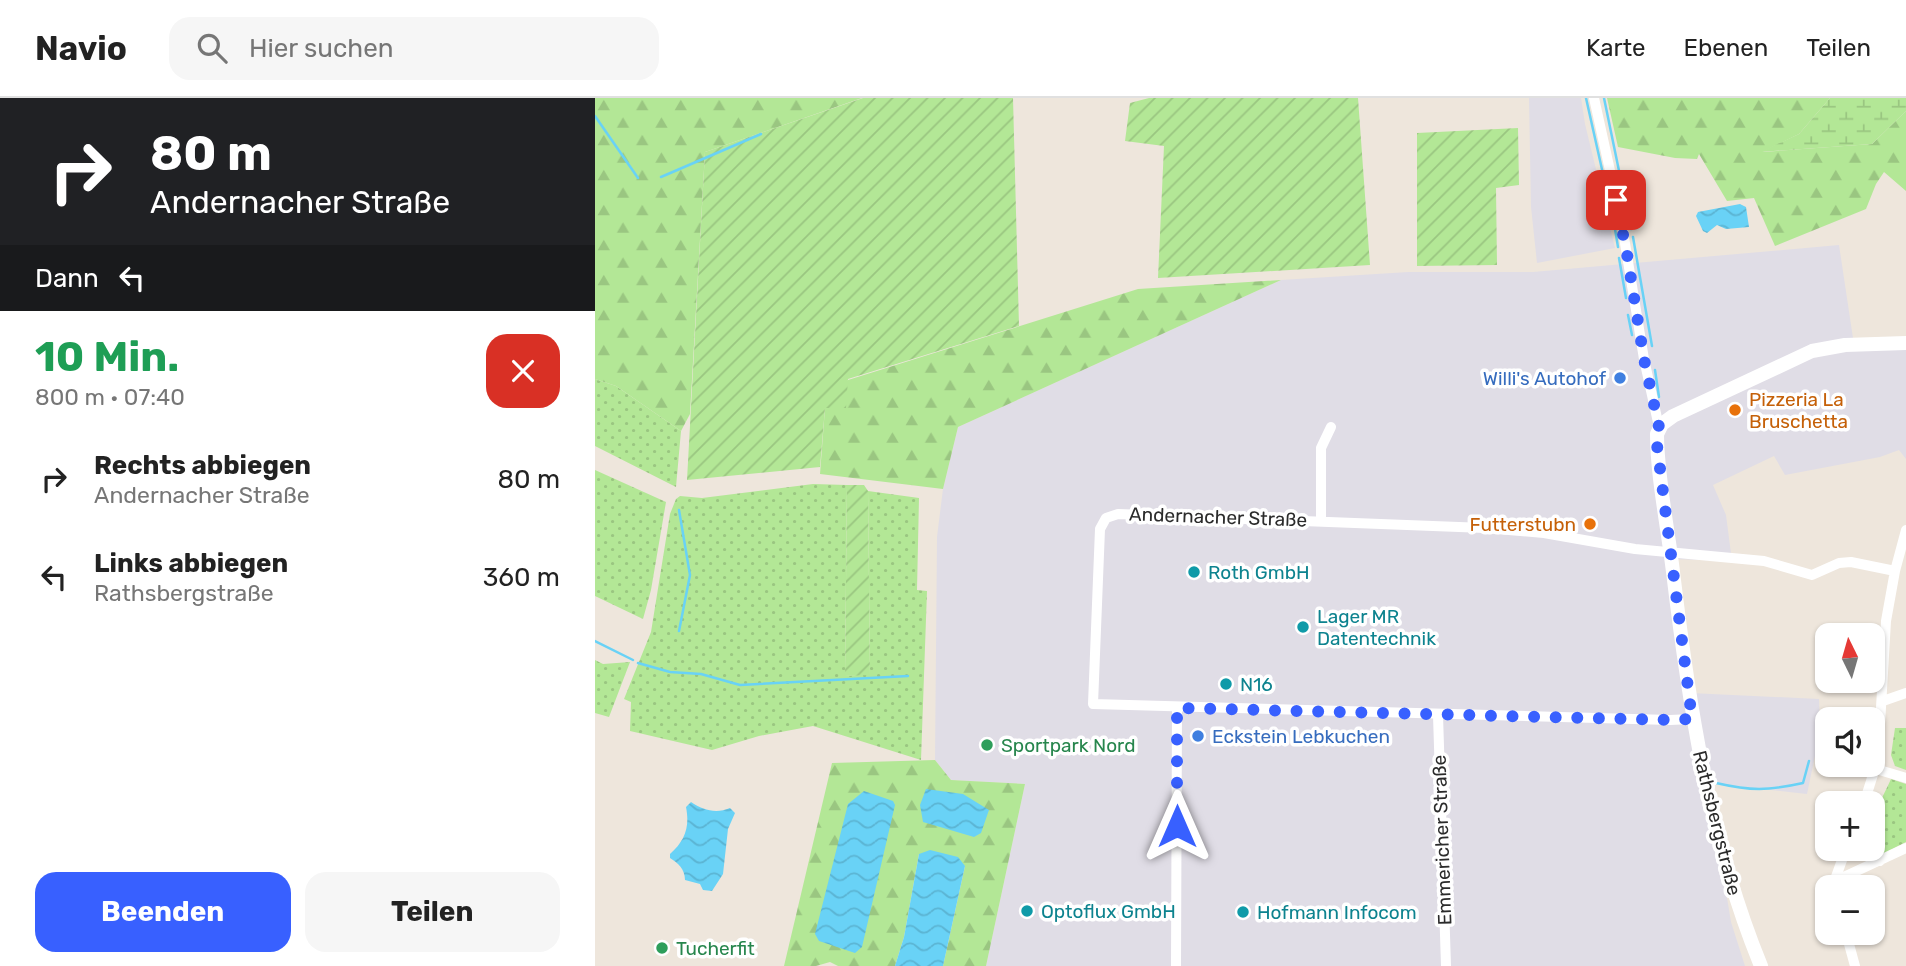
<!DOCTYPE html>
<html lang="de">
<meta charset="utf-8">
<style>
body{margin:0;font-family:Rubik,sans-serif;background:#f6f6f6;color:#222;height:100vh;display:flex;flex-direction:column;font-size:26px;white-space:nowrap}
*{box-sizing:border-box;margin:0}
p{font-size:23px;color:#767676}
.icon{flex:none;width:38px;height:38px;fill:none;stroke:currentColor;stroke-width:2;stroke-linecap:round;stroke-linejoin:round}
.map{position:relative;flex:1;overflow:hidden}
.sheet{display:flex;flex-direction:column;background:#fff;width:595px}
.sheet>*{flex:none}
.hud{background:#202124;color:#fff;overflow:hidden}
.needle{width:46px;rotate:355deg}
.tools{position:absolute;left:1220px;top:525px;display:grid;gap:14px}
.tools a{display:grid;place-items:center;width:70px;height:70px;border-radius:14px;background:#fff;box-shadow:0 2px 5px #0004;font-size:35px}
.pin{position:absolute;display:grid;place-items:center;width:60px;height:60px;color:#fff;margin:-30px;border-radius:14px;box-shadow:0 4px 10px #0006}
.me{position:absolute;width:77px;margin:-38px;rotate:0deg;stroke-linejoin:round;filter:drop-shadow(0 0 5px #0008)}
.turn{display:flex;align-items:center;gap:24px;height:147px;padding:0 35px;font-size:32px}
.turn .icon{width:91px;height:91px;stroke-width:2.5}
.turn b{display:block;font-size:49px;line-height:60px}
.then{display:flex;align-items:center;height:66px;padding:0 35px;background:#0003;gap:14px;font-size:26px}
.round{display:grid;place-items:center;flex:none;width:74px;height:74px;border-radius:21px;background:#f6f6f6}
.head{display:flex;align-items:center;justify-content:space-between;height:119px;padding:0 35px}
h1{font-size:42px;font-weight:700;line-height:52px;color:#1e9e55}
.action{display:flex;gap:14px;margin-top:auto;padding:14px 35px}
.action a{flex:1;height:80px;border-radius:21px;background:#3860ff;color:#fff;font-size:28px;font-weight:700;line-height:80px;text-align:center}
.action a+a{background:#f6f6f6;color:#222}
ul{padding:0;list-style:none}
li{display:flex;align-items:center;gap:21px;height:98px;padding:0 35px}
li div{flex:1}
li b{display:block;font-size:26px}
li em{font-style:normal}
header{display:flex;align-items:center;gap:42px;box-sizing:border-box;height:98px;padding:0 35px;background:#fff;border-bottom:2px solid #e0e0e0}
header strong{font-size:33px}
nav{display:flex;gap:38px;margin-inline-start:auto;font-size:24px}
.search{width:490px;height:63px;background:#f6f6f6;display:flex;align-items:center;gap:18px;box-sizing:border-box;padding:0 24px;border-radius:21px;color:#767676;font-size:26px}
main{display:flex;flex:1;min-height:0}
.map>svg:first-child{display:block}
.industrial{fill:#e0dde6}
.grass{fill:url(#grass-dots)}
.forest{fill:url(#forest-firs)}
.wetland{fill:url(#wetland-marsh)}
.garden{fill:url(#garden-furrows)}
.water{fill:url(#water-waves)}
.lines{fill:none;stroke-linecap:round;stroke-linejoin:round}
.stream{stroke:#69d2f6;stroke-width:2.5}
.minor{stroke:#fff;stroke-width:10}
.tertiary{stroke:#fff;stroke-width:14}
.route{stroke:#3860ff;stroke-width:12;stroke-dasharray:0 21.6}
.shop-dot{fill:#3f7fe0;stroke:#fff;stroke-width:2.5}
.food-dot{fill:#e8710a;stroke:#fff;stroke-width:2.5}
.culture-dot{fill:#0f9aa8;stroke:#fff;stroke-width:2.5}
.leisure-dot{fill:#2e9e5b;stroke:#fff;stroke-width:2.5}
.labels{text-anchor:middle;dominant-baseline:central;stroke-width:7;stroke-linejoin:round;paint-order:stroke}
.shop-label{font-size:19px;fill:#366cbe;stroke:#fff;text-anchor:end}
.food-label{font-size:19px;fill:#c56008;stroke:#fff;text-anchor:start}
.street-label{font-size:19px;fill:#2b2b2b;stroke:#fff}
.culture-label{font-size:19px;fill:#0d838f;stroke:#fff;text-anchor:start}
.leisure-label{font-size:19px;fill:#27864d;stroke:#fff;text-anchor:start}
</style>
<header>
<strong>Navio</strong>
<div class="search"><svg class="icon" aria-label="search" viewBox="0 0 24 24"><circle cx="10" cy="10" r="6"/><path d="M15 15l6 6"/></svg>Hier suchen</div>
<nav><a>Karte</a><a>Ebenen</a><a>Teilen</a></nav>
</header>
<main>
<section class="sheet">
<div class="hud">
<div class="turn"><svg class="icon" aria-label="right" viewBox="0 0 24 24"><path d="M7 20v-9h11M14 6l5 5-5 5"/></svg><div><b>80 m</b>Andernacher Straße</div></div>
<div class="then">Dann<svg class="icon" aria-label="left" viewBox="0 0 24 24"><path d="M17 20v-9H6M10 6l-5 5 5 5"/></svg></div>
</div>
<div class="head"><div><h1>10 Min.</h1><p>800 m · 07:40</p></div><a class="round" style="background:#d93025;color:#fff"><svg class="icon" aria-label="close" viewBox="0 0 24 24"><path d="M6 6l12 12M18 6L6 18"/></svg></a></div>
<ul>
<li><svg class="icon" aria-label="right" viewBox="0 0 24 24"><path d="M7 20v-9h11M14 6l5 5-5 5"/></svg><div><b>Rechts abbiegen</b><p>Andernacher Straße</p></div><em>80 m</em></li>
<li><svg class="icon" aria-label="left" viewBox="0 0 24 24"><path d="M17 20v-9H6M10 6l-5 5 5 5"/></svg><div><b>Links abbiegen</b><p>Rathsbergstraße</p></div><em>360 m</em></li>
</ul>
<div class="action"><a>Beenden</a><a>Teilen</a></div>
</section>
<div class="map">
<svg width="1311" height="868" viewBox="0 0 1311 868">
<defs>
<pattern id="grass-dots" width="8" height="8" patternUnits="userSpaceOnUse" patternTransform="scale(1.75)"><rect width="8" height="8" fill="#b3e796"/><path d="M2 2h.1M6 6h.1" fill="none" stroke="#9ac681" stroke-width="1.8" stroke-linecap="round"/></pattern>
<pattern id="forest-firs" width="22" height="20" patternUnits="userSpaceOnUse" patternTransform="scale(1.75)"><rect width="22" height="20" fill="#b3e796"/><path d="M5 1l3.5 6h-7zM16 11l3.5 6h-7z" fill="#9ac681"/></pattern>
<pattern id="wetland-marsh" width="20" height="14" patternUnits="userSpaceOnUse" patternTransform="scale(1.75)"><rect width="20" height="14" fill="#b3e796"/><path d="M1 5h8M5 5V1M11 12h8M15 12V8" fill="none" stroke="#9ac681"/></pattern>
<pattern id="garden-furrows" width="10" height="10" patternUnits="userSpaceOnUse" patternTransform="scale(1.75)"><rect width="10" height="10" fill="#b3e796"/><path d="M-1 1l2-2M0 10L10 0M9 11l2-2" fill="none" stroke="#9ac681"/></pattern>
<pattern id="water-waves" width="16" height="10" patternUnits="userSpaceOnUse" patternTransform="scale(1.75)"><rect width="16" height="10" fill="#69d2f6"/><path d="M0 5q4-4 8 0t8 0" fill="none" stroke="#5bb4d3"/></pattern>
</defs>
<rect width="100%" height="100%" fill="#eee6dc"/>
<path class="industrial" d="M934,0H986L990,26L1020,150L942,165L936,109Z
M1244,147L1258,240H1311V361L1304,352L1285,359L1190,377L1179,358L1118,387L1131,417L1137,463L1079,461L1095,595L1224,601L1225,634L1212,696L1113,685L1136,824L1150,868H391L430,686L356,682L340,662L342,439L348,391L363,329L686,182L813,174H938Z"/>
<path class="grass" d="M0,281L21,288L86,333L81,389L0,348Z
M0,372L71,404L56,492L48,521L0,498Z
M218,386L252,387L250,578L275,576L273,393L324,400L322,492L332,493L326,662L218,628L164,638L117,652L35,633L36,604L29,601L56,534L75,416L81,401L85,398L107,400Z
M0,562L8,566L35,564L14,619L0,615Z
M1300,630H1311V672L1300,668L1296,657Z
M1296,681L1311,686V744L1285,757C1272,721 1281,714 1296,681Z"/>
<path class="forest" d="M0,0H267L110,54L95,316L86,333L21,288L0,281Z
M1012,0H1235L1204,36L1167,54L1277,46L1311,13V93L1289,74L1281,86L1271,111L1180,148L1159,100L1132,103L1104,56L1102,61L1080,60L1023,49Z
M686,182L363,329L348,391L225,376L230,310L253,282L543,191Z
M340,662L356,682L430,686L391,868H348L370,768L324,756L309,839L300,868H243L235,864L221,868H189L237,665Z"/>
<path class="wetland" d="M1235,0H1311V13L1277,46L1165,54L1204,36Z"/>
<path class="garden" d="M268,0H418L424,228L253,281L251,310H230L225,369L92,382L110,54Z
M554,0H763L775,167L563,180L569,48L530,43L535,5Z
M923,30L924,87L901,90L902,167L822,168V35Z
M252,387H269L273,393L275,577L250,578Z"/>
<path class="water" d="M1145,106L1151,109L1154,129L1131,131L1122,127L1112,135L1108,133L1101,118L1103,114Z
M331,691L368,696L394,712L386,735L379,739L328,724L325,707Z
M269,693L298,703L300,707L267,849L260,855L224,843L220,836L253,706Z
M96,704C108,712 121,716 135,710L140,715L133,731L128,776L117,793L108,792L105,786L90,782C90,771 83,765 75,760V756C90,743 95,729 91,709Z
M335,752L363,759L370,768L348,868H300L309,839L324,756Z"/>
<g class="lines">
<path class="stream" d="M991,0L1017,116
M1009,0L1036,131
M0,18L43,80
M66,79L166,36
M1020,131L1023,149
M1038,139L1057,248
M1024,160L1031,200
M1033,217L1037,237
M1060,272L1064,299
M84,412L95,477L84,533
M0,543L38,562
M43,565L75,574L106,576L145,587L313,578
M1121,685C1156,693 1172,693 1208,685L1214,663"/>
<path class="minor" d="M999,0L1027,127L1049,261L1064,329
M726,423V350L736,329
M1288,603L1311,595
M843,617L851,868
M1097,621L1075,622L498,606L505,431L511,420L523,416L890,430L949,435L1040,451L1169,463L1217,477L1244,465L1256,464L1300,473
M1281,671L1311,680
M1269,705L1283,661L1291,523L1300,473L1311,432
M1278,744L1285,763
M1238,784L1311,750
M1238,787L1251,751
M1251,835L1260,868
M581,868L582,610"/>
<path class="tertiary" d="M1166,868C1114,741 1094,608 1078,474C1073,431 1062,378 1062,336L1067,326L1078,318L1217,253L1250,247L1311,245"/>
</g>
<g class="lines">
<path class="route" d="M582,728V610L1075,622L1097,621L1062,347L1064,329L1049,261L1032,156L1021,102"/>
</g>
<g class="shop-dot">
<circle cx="1025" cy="280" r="7"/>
<circle cx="603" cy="638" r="7"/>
</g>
<g class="food-dot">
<circle cx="1140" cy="312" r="7"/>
<circle cx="995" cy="426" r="7"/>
</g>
<g class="culture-dot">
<circle cx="599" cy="474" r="7"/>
<circle cx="708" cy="529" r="7"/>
<circle cx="631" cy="586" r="7"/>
<circle cx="432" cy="813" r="7"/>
<circle cx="648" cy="814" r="7"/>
</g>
<g class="leisure-dot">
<circle cx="392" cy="647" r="7"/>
<circle cx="67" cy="850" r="7"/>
</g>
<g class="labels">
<g class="shop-label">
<text x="1011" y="280">Willi's Autohof</text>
<text x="617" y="638" text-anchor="start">Eckstein Lebkuchen</text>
</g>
<g class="food-label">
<text x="1154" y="301">Pizzeria La<tspan x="1154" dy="22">Bruschetta</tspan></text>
<text x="981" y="426" text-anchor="end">Futterstubn</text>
</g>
<g class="street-label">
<text transform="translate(623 419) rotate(2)">Andernacher Straße</text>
<text transform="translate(1122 725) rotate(76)">Rathsbergstraße</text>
<text transform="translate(847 742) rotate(-92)">Emmericher Straße</text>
</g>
<g class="culture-label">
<text x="613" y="474">Roth GmbH</text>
<text x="722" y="518">Lager MR<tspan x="722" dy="22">Datentechnik</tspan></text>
<text x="645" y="586">N16</text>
<text x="446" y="813">Optoflux GmbH</text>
<text x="662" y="814">Hofmann Infocom</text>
</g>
<g class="leisure-label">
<text x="406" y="647">Sportpark Nord</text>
<text x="81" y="850">Tucherfit</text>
</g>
</g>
</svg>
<div class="tools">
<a><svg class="needle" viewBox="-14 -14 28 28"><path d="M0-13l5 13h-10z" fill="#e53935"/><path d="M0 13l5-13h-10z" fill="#767676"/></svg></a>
<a><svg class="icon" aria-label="sound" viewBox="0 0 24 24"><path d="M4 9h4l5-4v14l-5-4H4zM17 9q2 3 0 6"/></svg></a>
<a>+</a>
<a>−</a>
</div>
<div class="pin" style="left:1021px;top:102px;background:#d93025"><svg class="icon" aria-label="arrive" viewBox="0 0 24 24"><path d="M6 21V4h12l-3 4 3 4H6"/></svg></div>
<svg class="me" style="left:582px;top:728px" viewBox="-20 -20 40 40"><path d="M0-17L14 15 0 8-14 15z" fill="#3860ff" stroke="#fff" stroke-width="4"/></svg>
</div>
</main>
